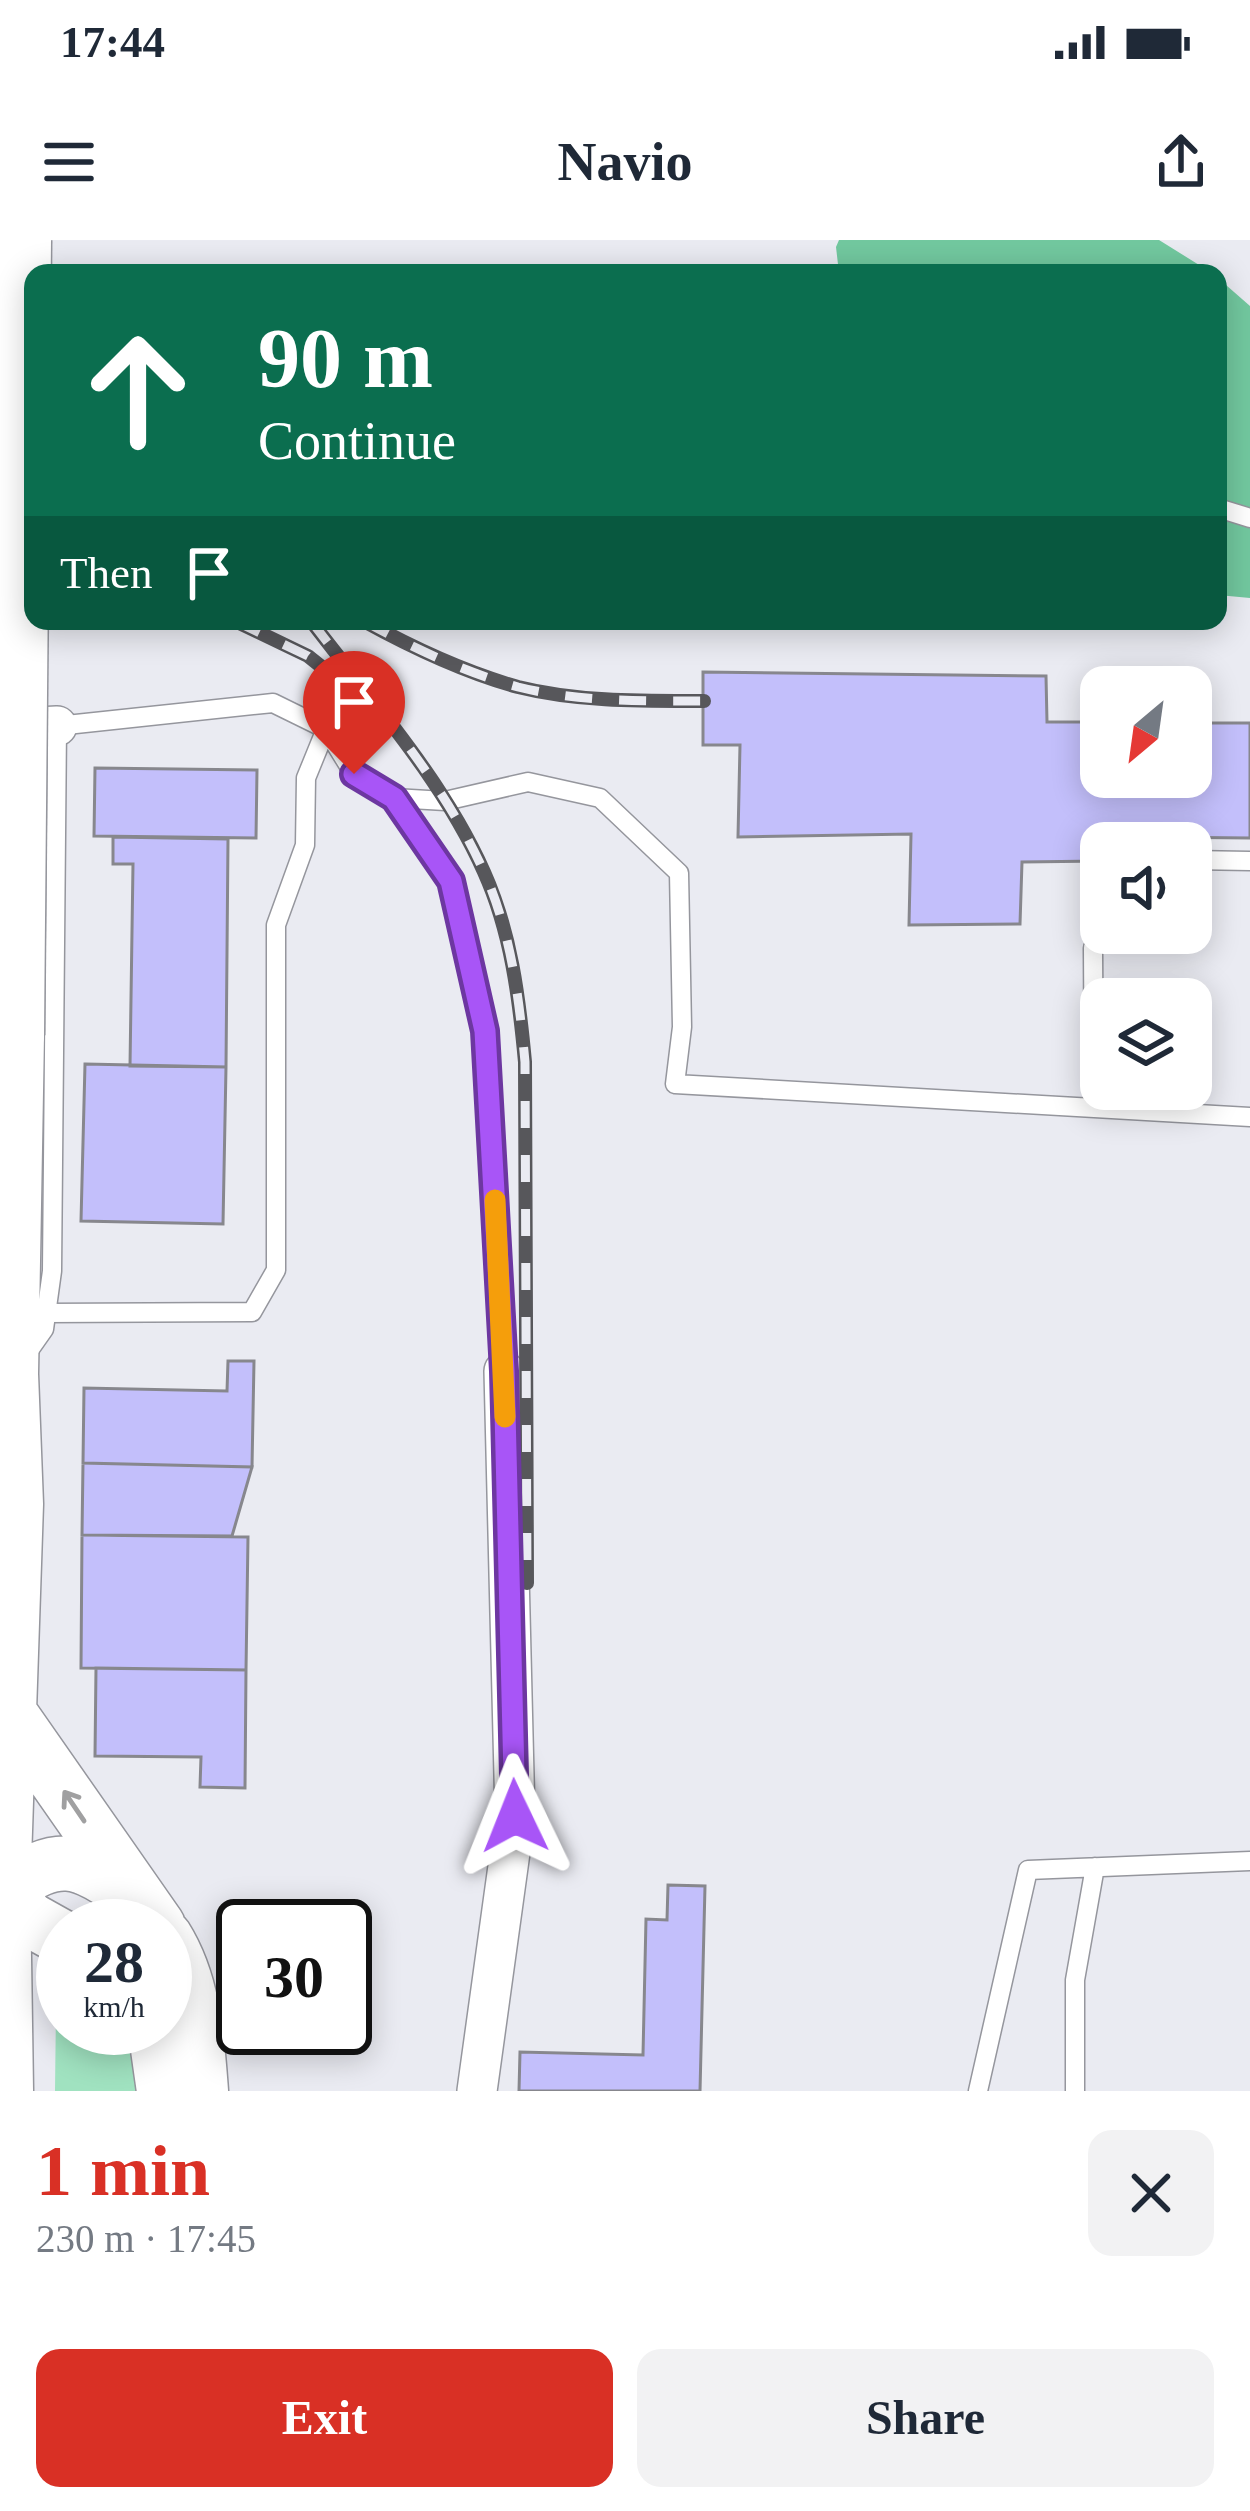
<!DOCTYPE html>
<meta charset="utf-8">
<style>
body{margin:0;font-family:Georgia,serif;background:#f2f2f3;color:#1f2937;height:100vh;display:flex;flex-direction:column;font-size:45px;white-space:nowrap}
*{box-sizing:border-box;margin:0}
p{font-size:39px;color:#747a83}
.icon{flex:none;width:66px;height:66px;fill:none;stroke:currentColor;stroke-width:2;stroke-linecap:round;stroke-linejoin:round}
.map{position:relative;height:1851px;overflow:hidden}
.panel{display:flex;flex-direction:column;background:#fff;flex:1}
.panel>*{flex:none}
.banner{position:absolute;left:24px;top:24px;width:1203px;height:366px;border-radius:24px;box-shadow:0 6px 30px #0003;background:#0b6e4f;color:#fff;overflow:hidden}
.needle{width:78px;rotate:209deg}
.tools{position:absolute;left:1080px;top:426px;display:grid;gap:24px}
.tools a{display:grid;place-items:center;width:132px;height:132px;border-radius:24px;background:#fff;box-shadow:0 6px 30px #0003;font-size:60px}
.speed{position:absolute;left:36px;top:1659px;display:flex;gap:24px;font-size:60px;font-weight:700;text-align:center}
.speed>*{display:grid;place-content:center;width:156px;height:156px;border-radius:50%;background:#fff;box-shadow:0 6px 30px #0003;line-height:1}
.speed small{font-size:30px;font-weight:400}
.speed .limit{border:6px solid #111;border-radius:18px;background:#fff;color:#111}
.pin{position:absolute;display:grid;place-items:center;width:102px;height:102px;color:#fff;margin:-123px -51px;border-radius:50% 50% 50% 0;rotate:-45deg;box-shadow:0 0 12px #0007}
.pin .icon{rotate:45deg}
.me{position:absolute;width:132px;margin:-66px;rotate:358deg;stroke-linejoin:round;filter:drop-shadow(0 0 9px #0008)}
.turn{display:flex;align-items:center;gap:42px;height:252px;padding:0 36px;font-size:54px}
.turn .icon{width:156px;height:156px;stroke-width:2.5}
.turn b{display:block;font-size:84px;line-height:102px}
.then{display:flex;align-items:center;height:114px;padding:0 36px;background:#0003;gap:24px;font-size:45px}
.round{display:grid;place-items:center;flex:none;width:126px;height:126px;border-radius:24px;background:#f2f2f3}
.overview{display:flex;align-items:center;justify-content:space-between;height:204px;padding:0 36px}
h1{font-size:72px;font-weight:600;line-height:90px;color:#d93025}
.button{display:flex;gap:24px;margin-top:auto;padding:24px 36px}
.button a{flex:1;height:138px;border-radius:24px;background:#d93025;color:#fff;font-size:48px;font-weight:600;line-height:138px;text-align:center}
.button a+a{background:#f2f2f3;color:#1f2937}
.status{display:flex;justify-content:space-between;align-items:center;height:84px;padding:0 60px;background:#fff;direction:ltr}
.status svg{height:33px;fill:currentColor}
header{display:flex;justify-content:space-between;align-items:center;height:156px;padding:0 36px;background:#fff;font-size:54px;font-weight:600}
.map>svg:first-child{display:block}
.green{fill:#a0e2c0}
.forest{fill:#72c89f}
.building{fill:#c3bffb;stroke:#87878d;stroke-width:3}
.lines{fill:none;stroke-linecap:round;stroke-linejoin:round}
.lane-casing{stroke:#95969d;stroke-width:21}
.street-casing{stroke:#95969d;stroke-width:42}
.secondary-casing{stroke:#95969d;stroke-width:57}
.lane{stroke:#fff;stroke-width:18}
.street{stroke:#fff;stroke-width:39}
.secondary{stroke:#fff;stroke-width:54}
.rail-casing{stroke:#57575b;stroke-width:14}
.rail{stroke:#eaebf2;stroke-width:9;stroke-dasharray:27;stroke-linecap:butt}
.secondary-bridge-casing{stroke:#95969d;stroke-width:57;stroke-linecap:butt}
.secondary-bridge{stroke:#fff;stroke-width:54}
.oneway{stroke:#a0a0a1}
.route-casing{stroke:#6d37a1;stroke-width:30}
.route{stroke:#a855f7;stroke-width:21}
.slow{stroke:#f59e0b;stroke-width:21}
</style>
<div class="status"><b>17:44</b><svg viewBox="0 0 49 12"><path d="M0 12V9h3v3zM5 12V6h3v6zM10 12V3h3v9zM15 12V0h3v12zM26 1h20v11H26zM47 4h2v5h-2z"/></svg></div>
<header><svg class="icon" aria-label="menu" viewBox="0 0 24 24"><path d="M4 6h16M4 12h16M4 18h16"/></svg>Navio<svg class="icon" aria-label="share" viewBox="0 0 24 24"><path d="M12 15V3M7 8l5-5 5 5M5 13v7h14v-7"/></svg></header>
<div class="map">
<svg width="1250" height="1851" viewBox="0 0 1250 1851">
<rect width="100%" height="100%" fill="#eaebf2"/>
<path class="green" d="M63,1757V1788H134L140,1851H55L56,1768Z"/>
<path class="forest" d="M839,0H1159L1212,33H839L836,7Z
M1218,38L1250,66V358L1218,355Z"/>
<path class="building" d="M703,432L1046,436L1047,482H1101V537H1191V483H1250V598L1151,597V603H1101V621L1022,622L1020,684L909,685L911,594L738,597L740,505H703Z
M95,528L257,530L256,598L94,596Z
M113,597L228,599L226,827L130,826L133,624H113Z
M85,824L226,827L223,984L81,981Z
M228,1121H254L252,1227L83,1223L84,1148L227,1151Z
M83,1223L252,1227L232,1296L82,1295Z
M82,1295L248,1297L246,1430L81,1428Z
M96,1428L246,1430L245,1548L200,1547L201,1517L95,1516Z
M668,1645L705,1646L700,1851H519L520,1812L643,1815L646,1679L667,1680Z"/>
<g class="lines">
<g class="lane-casing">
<path id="lane" d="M1218,268L1250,278
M394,558L451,641L485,791L504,1131
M1191,620L1250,621
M1094,868L1093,708L1107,693
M46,1073L252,1072L276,1030V685L305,605L306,538L326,489
M25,1116L44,1089L52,1031L57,486L273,463L326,489L354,534L394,558L445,561L528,542L600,558L679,633L682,787L675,844L1250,877
M978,1851L1028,1630L1250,1621
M1075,1851V1740L1095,1627"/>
</g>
<g class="street-casing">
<path id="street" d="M0,489L57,486
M477,1851L515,1576L504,1131"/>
</g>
<g class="secondary-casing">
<path id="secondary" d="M8,1471L158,1686
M3,1650C63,1609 76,1619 135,1656
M3,1650L29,1679L63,1698
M165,1697C194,1743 197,1798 201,1851
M155,1788L164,1851
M6,1851L3,1650L16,1264L11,1134L17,795"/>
</g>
<use href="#lane" class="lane"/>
<use href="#street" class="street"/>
<use href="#secondary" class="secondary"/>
<g class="rail-casing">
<path id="rail" d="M0,59L33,77
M0,210L33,219
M0,369L33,362
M235,381L308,416L348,448
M311,381C372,461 443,540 484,632C511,692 519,757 525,822L527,1343
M364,381C413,408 464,432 518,447C578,462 643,461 704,461"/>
</g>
<use href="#rail" class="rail"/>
<g class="secondary-bridge-casing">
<path id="secondary-bridge" d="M17,795L24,0"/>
</g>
<use href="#secondary-bridge" class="secondary-bridge"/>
</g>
<defs><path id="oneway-shaft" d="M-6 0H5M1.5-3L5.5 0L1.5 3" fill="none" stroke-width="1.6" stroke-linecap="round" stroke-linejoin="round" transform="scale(3)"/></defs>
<use class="oneway" href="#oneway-shaft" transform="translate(74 1566) rotate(-124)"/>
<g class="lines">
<g class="route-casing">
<path id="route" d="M354,534L394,558L451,641L485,791L504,1131L515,1576"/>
</g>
<use href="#route" class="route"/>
<path class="slow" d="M495,960L505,1177"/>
</g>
</svg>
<div class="tools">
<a><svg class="needle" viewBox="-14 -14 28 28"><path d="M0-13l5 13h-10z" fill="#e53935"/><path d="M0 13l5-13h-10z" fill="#747a83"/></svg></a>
<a><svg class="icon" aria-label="sound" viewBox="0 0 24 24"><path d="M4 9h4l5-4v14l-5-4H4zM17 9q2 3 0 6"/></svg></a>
<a><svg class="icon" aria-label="layers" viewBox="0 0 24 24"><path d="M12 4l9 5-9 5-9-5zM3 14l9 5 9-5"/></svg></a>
</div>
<div class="speed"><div>28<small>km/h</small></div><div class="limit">30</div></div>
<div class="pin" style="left:354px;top:534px;background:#d93025"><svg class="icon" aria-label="arrive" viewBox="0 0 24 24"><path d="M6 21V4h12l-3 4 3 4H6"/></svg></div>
<svg class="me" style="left:515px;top:1576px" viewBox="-20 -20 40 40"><path d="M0-17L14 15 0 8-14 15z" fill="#a855f7" stroke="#fff" stroke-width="4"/></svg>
<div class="banner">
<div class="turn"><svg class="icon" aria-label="ahead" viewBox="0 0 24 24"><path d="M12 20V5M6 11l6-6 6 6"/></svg><div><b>90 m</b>Continue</div></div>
<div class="then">Then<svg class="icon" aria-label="arrive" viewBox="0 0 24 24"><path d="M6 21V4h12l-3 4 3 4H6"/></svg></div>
</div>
</div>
<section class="panel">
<div class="overview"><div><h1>1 min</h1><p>230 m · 17:45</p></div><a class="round"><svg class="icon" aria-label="close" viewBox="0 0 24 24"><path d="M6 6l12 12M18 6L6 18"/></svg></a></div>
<div class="button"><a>Exit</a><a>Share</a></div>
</section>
